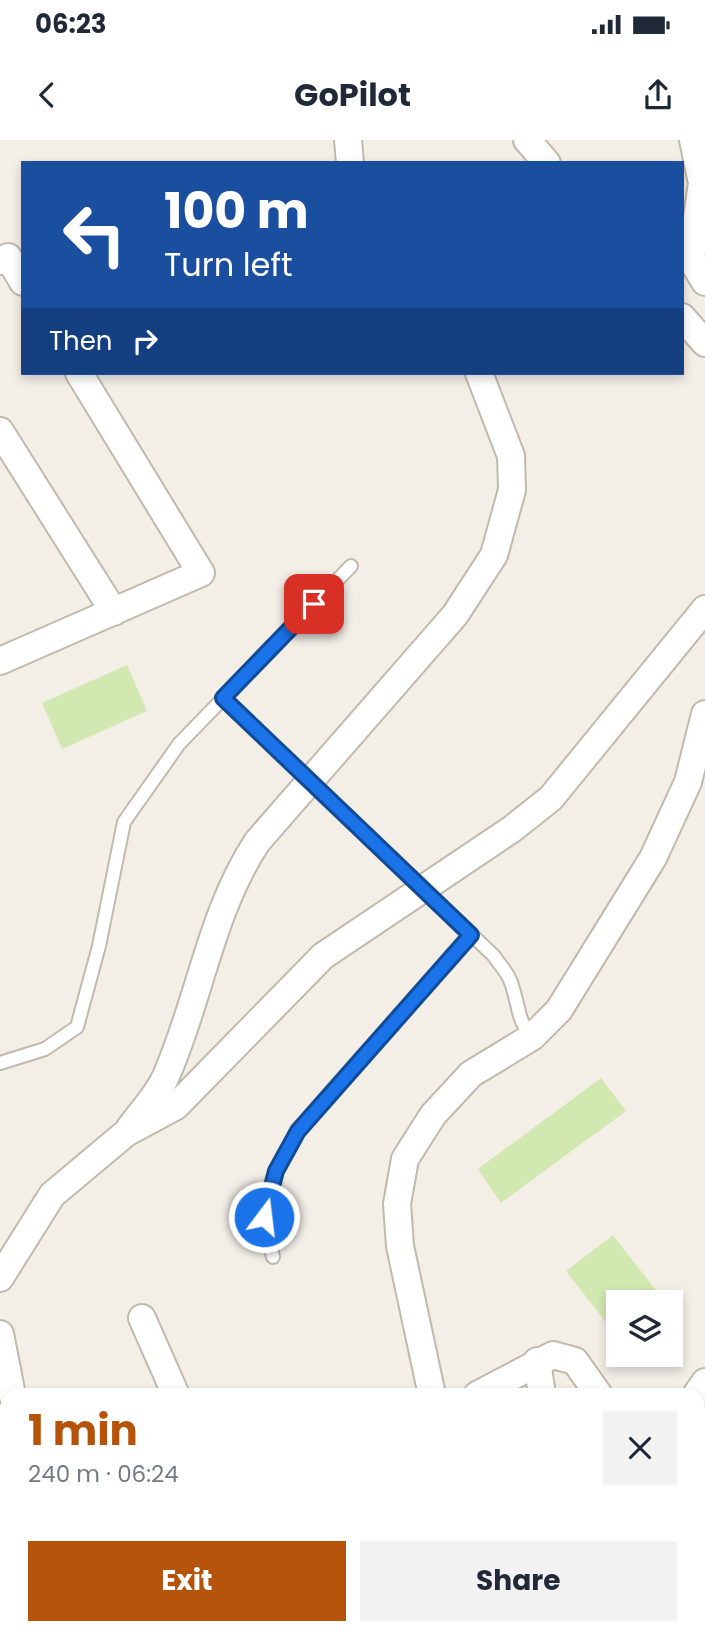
<!DOCTYPE html>
<meta charset="utf-8">
<style>
body{margin:0;font-family:Poppins,sans-serif;background:#f2f2f3;color:#1f2937;height:100vh;display:flex;flex-direction:column;font-size:26px;white-space:nowrap}
*{box-sizing:border-box;margin:0}
p{font-size:23px;color:#747a83}
.icon{flex:none;width:38px;height:38px;fill:none;stroke:currentColor;stroke-width:2;stroke-linecap:round;stroke-linejoin:round}
.map{position:relative;flex:1;overflow:hidden}
.drawer{position:absolute;left:0px;top:1248px;width:705px;height:247px;display:flex;flex-direction:column;background:#fff;border-radius:21px 21px 0 0;box-shadow:0 4px 10px #0003}
.drawer>*{flex:none}
.hud{position:absolute;left:21px;top:21px;width:663px;height:214px;border-radius:0px;box-shadow:0 4px 10px #0003;background:#1a4fa0;color:#fff;overflow:hidden}
.tools{position:absolute;left:606px;top:1150px;display:grid;gap:14px}
.tools a{display:grid;place-items:center;width:77px;height:77px;border-radius:0px;background:#fff;box-shadow:0 4px 10px #0003;font-size:35px}
.pin{position:absolute;display:grid;place-items:center;width:60px;height:60px;color:#fff;margin:-30px;border-radius:14px;box-shadow:0 4px 10px #0006}
.me{position:absolute;width:77px;margin:-38px;rotate:15deg;stroke-linejoin:round;filter:drop-shadow(0 0 5px #0008)}
.turn{display:flex;align-items:center;gap:24px;height:147px;padding:0 28px;font-size:32px}
.turn .icon{width:91px;height:91px;stroke-width:2.5}
.turn b{display:block;font-size:49px;line-height:60px}
.then{display:flex;align-items:center;height:66px;padding:0 28px;background:#0003;gap:14px;font-size:26px}
.round{display:grid;place-items:center;flex:none;width:74px;height:74px;border-radius:0px;background:#f2f2f3}
.overview{display:flex;align-items:center;justify-content:space-between;height:119px;padding:0 28px}
h1{font-size:42px;font-weight:700;line-height:52px;color:#b45309}
.primary-button{display:flex;gap:14px;margin-top:auto;padding:14px 28px}
.primary-button a{flex:1;height:80px;border-radius:0px;background:#b45309;color:#fff;font-size:28px;font-weight:700;line-height:80px;text-align:center}
.primary-button a+a{background:#f2f2f3;color:#1f2937}
.status{display:flex;justify-content:space-between;align-items:center;height:49px;padding:0 35px;background:#fff;direction:ltr}
.status svg{height:19px;fill:currentColor}
header{display:flex;justify-content:space-between;align-items:center;height:91px;padding:0 28px;background:#fff;font-size:32px;font-weight:700}
.map>svg:first-child{display:block}
.green{fill:#d1e8b0}
.lines{fill:none;stroke-linecap:round;stroke-linejoin:round}
.lane-casing{stroke:#c2b9ac;stroke-width:16}
.street-casing{stroke:#c2b9ac;stroke-width:30}
.lane{stroke:#fff;stroke-width:12}
.street{stroke:#fff;stroke-width:26}
.route-casing{stroke:#114b97;stroke-width:18}
.route{stroke:#1a73e8;stroke-width:12}
</style>
<div class="status"><b>06:23</b><svg viewBox="0 0 49 12"><path d="M0 12V9h3v3zM5 12V6h3v6zM10 12V3h3v9zM15 12V0h3v12zM26 1h20v11H26zM47 4h2v5h-2z"/></svg></div>
<header><svg class="icon" aria-label="back" viewBox="0 0 24 24"><path d="M15 5l-7 7 7 7"/></svg>GoPilot<svg class="icon" aria-label="share" viewBox="0 0 24 24"><path d="M12 15V3M7 8l5-5 5 5M5 13v7h14v-7"/></svg></header>
<div class="map">
<svg width="705" height="1493" viewBox="0 0 705 1493">
<rect width="100%" height="100%" fill="#f3efe7"/>
<path class="green" d="M127,525L147,571L62,609L42,563Z
M601,938L626,971L501,1063L478,1029Z
M613,1095L665,1162H618V1198L566,1131Z"/>
<g class="lines">
<g class="lane-casing">
<path id="lane" d="M223,558L494,816C499,824 507,832 510,840C519,861 516,880 532,897
M0,923L45,909L77,887L99,806L124,682L179,604L351,426
M273,1117L264,1077L276,1031L298,991L471,795"/>
</g>
<g class="street-casing">
<path id="street" d="M348,0L350,23
M527,0L547,23
M693,0L702,43L691,119L705,142
M0,121L8,117L23,142
M682,177L705,203
M0,291L114,472
M0,521L201,433L79,233
M129,989C141,972 158,955 166,936C200,859 210,774 257,702L455,475L494,415L512,350L511,316L479,233
M0,1138L52,1055L126,993L176,966L323,816L512,689L551,658L705,469
M142,1178L176,1255
M0,1194L12,1255
M537,1221L542,1255
M432,1255L400,1106L397,1064L405,1019L433,975L471,934L532,897L559,870L653,718L688,642L705,574
M477,1255L553,1215L575,1221L599,1255
M696,1255L705,1242
M698,1309L705,1308
M69,1488L71,1493
M277,1488L279,1493
M473,1488L474,1493
M576,1488L577,1493
M605,1488V1493
M685,1488L686,1493"/>
</g>
<use href="#lane" class="lane"/>
<use href="#street" class="street"/>
</g>
<g class="lines">
<g class="route-casing">
<path id="route" d="M264,1077L276,1031L298,991L471,795L223,558L314,464"/>
</g>
<use href="#route" class="route"/>
</g>
</svg>
<div class="tools">
<a><svg class="icon" aria-label="layers" viewBox="0 0 24 24"><path d="M12 4l9 5-9 5-9-5zM3 14l9 5 9-5"/></svg></a>
</div>
<div class="pin" style="left:314px;top:464px;background:#d93025"><svg class="icon" aria-label="arrive" viewBox="0 0 24 24"><path d="M6 21V4h12l-3 4 3 4H6"/></svg></div>
<svg class="me" style="left:264px;top:1077px" viewBox="-20 -20 40 40"><circle r="17" fill="#1a73e8" stroke="#fff" stroke-width="3"/><path d="M0-11L8 9 0 5-8 9z" fill="#fff"/></svg>
<div class="hud">
<div class="turn"><svg class="icon" aria-label="left" viewBox="0 0 24 24"><path d="M17 20v-9H6M10 6l-5 5 5 5"/></svg><div><b>100 m</b>Turn left</div></div>
<div class="then">Then<svg class="icon" aria-label="right" viewBox="0 0 24 24"><path d="M7 20v-9h11M14 6l5 5-5 5"/></svg></div>
</div>
<section class="drawer">
<div class="overview"><div><h1>1 min</h1><p>240 m · 06:24</p></div><a class="round"><svg class="icon" aria-label="close" viewBox="0 0 24 24"><path d="M6 6l12 12M18 6L6 18"/></svg></a></div>
<div class="primary-button"><a>Exit</a><a>Share</a></div>
</section>
</div>
